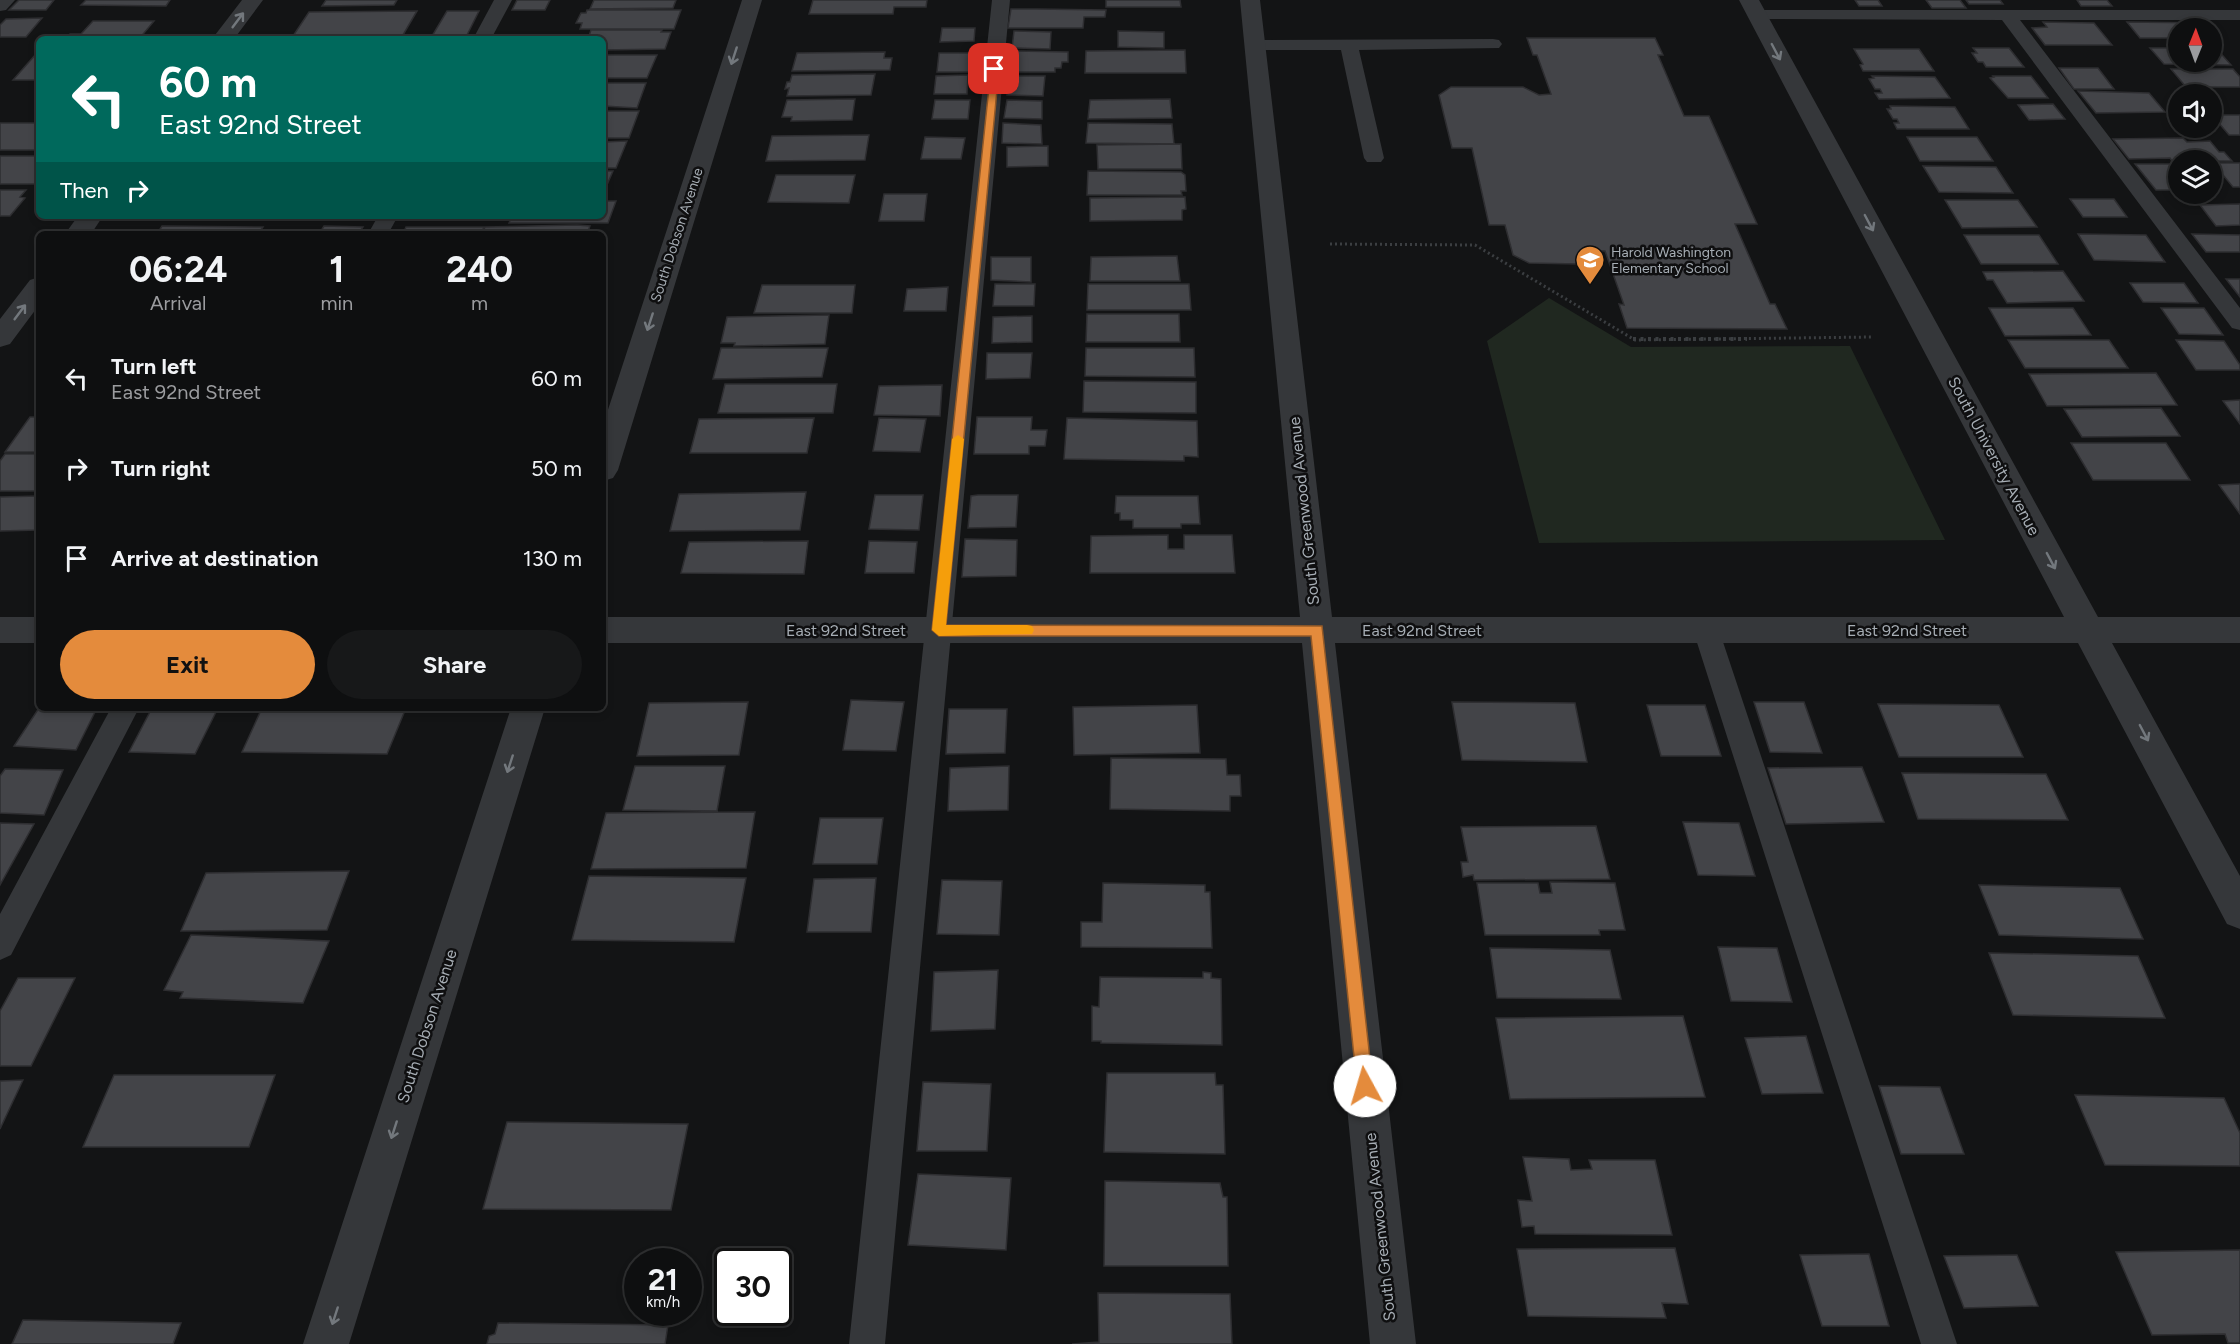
<!DOCTYPE html>
<style>
body{margin:0;font-family:Figtree,sans-serif;background:#171819;color:#f1f3f6;height:100vh;display:flex;flex-direction:column;font-size:22px;white-space:nowrap}
*{box-sizing:border-box;margin:0}
p{font-size:20px;color:#9b9c9f}
.icon{flex:none;width:33px;height:33px;fill:none;stroke:currentColor;stroke-width:2;stroke-linecap:round;stroke-linejoin:round}
.map{position:relative;flex:1;overflow:hidden}
.sheet{position:absolute;left:36px;top:231px;width:570px;height:480px;display:flex;flex-direction:column;background:#0e0f10;border-radius:9px;box-shadow:0 3px 9px #0003,0 0 0 2px #2e2f30}
.sheet>*{flex:none}
.hud{position:absolute;left:36px;top:36px;width:570px;height:183px;border-radius:9px;box-shadow:0 3px 9px #0003,0 0 0 2px #2e2f30;background:#00695c;color:#fff;overflow:hidden}
.needle{width:39px;rotate:1deg}
.controls{position:absolute;left:2168px;top:18px;display:grid;gap:12px}
.controls a{display:grid;place-items:center;width:54px;height:54px;border-radius:50%;background:#0e0f10;box-shadow:0 3px 9px #0003,0 0 0 2px #2e2f30;font-size:30px}
.speed{position:absolute;left:624px;top:1248px;display:flex;gap:12px;font-size:30px;font-weight:700;text-align:center}
.speed>*{display:grid;place-content:center;width:78px;height:78px;border-radius:50%;background:#0e0f10;box-shadow:0 3px 9px #0003,0 0 0 2px #2e2f30;line-height:1}
.speed small{font-size:15px;font-weight:400}
.speed .limit{border:3px solid #111;border-radius:9px;background:#fff;color:#111}
.pin{position:absolute;display:grid;place-items:center;width:51px;height:51px;color:#fff;margin:-26px;border-radius:12px;box-shadow:0 3px 9px #0006}
.me{position:absolute;width:66px;margin:-33px;rotate:354deg;stroke-linejoin:round;filter:drop-shadow(0 0 4px #0008)}
.turn{display:flex;align-items:center;gap:21px;height:126px;padding:0 24px;font-size:27px}
.turn .icon{width:78px;height:78px;stroke-width:2.5}
.turn b{display:block;font-size:42px;line-height:51px}
.then{display:flex;align-items:center;height:57px;padding:0 24px;background:#0003;gap:12px;font-size:22px}
.eta{display:flex;justify-content:space-evenly;align-items:center;height:102px;text-align:center}
.eta b{font-size:36px;font-weight:700;line-height:42px}
.action{display:flex;gap:12px;margin-top:auto;padding:12px 24px}
.action a{flex:1;height:69px;border-radius:36px;background:#e48b3c;color:#111;font-size:24px;font-weight:700;line-height:69px;text-align:center}
.action a+a{background:#171819;color:#f1f3f6}
ul{padding:0;list-style:none}
li{display:flex;align-items:center;gap:18px;height:90px;padding:0 24px}
li div{flex:1}
li b{display:block;font-size:22px}
li em{font-style:normal}
.map>svg:first-child{display:block}
.green{fill:#202820}
.building{fill:#434448;stroke:#2e2e31;stroke-width:1.5}
.lines{fill:none;stroke-linecap:round;stroke-linejoin:round}
.path-far1{stroke:#3b3e41;stroke-width:3;stroke-dasharray:2 3;stroke-linecap:butt}
.path{stroke:#3b3e41;stroke-width:4;stroke-dasharray:3 4.5;stroke-linecap:butt}
.lane{fill:#35373a;fill-rule:evenodd}
.street{fill:#35373a;fill-rule:evenodd}
.oneway{stroke:#73787d}
.route{fill:#e48b3c;stroke:#945a27;stroke-width:1.5}
.slow{fill:#f59e0b}
.labels{text-anchor:middle;dominant-baseline:central;stroke-width:5;stroke-linejoin:round;paint-order:stroke}
.far-street-label{font-size:14px;fill:#a6adb4;stroke:#0f0f10}
.far-poi-label{font-size:14px;fill:#a6adb4;stroke:#0f0f10;text-anchor:start}
.street-label{font-size:16px;fill:#a6adb4;stroke:#0f0f10}
</style>
<div class="map">
<svg width="2240" height="1344" viewBox="0 0 2240 1344">
<rect width="100%" height="100%" fill="#131415"/>
<path class="green" d="M1549,298L1631,347L1850,346L1945,540L1539,543L1487,341Z"/>
<path class="building" d="M19,0H54L46,10H9Z
M86,0H170L166,6L81,5Z
M326,0H397L394,5L322,6Z
M517,0H550L545,10H512Z
M594,0H676L673,8L590,9Z
M813,0H927L926,7H894L893,14H809Z
M1106,0H1180L1181,7H1106Z
M1855,0H1878L1882,6H1859Z
M1926,0H1960L1966,8H1932Z
M1966,0H2000L2003,4H1969Z
M2077,0H2107L2112,6H2081Z
M1011,9H1037L1106,10L1105,17H1084L1083,28H1008Z
M587,10H681L674,29H580L582,23H576L581,13H586Z
M417,11L403,35L293,36L309,12Z
M447,11H479L465,39L432,36Z
M42,18L26,37H0V25L6,19Z
M93,21H154L139,39H65L70,34H81Z
M2043,22L2094,23L2112,45H2045L2032,28L2047,27Z
M2127,22L2206,23L2211,28H2178V38H2140Z
M942,28H975L974,41L940,42Z
M591,30H662L661,32H671L665,49L603,50V39H588Z
M1014,31L1051,32L1050,49L1012,48Z
M1118,31L1164,32V48L1118,47Z
M1527,38H1655L1663,55H1658L1684,116H1709L1757,224H1735L1770,304H1775L1787,329L1627,328L1619,304L1624,305L1605,251L1588,250L1589,255L1578,264L1529,263L1513,255L1505,225H1489L1472,148H1452L1439,95L1451,87H1523L1539,95L1551,94L1537,55H1533Z
M1973,48H2009L2024,67H1986L1983,62H1978L1972,53H1977Z
M2150,48H2178V62H2211V48H2216L2231,65L2164,64Z
M1854,49H1919L1934,71H1863L1860,65L1863,64Z
M1185,50L1186,73H1085L1086,51Z
M1014,51L1068,52V62H1062L1061,68H1055V72H1011Z
M885,52L884,58H892L890,70L792,71L797,53Z
M939,53H975L972,72H937Z
M36,54H39V80H13Z
M603,55H657L647,78H603Z
M2059,68H2098L2114,89H2074Z
M2171,69H2233L2240,77V87H2186Z
M875,74L871,95L787,96L789,88L785,89L787,82H790L792,75Z
M968,75L967,94H934L936,76Z
M1009,76H1045L1043,96L1007,95Z
M1872,76L1935,77L1950,98L1879,99L1875,93H1882L1880,89H1875L1869,79L1874,78Z
M1993,76H2031L2048,98H2008L1990,78L1994,77Z
M603,83H646L637,108L603,106Z
M2078,91L2149,93L2165,112L2096,113Z
M855,99L852,120L791,121L792,117H782L787,100Z
M1170,99L1172,118L1088,119L1090,100Z
M935,100H970L968,119H932Z
M1007,100L1042,101V119L1004,118Z
M2053,104L2065,119L2029,120L2018,105Z
M1890,106L1955,107L1969,129H1897L1894,123H1899L1897,119H1893L1887,109H1891Z
M603,111H639L629,138H603Z
M2212,115H2240V135H2229Z
M0,123H39V150H0Z
M1003,123L1041,125L1042,144L1002,143Z
M1088,123L1172,124L1174,144L1086,143Z
M869,135L865,160L766,161L772,136Z
M925,137L965,138L961,159H921Z
M1907,137H1977L1993,161H1920Z
M2183,138L2187,142L2210,141L2219,152H2224L2232,161H2172L2170,158L2129,159L2113,139Z
M627,141L616,168H603V142Z
M1181,144L1182,169H1098L1097,145Z
M1048,146V166L1007,167V147Z
M0,156H39V184H0Z
M2213,163H2240V187H2233Z
M2135,164H2178V190H2156Z
M1923,166L1996,167L2013,193L1939,192Z
M603,171H613L603,194Z
M1088,171L1181,172L1185,175L1186,191H1181L1182,195H1087Z
M776,175H855L849,203L768,202Z
M0,190H26L20,197L25,198L10,216H0Z
M884,194H927L924,221H879Z
M1185,197L1186,209L1182,210V220L1090,221V198Z
M2070,199H2114L2127,217H2083Z
M1945,200H2018L2037,227L1962,228Z
M603,201H616L608,223H509L512,216H603Z
M2240,204V225L2216,226L2200,205Z
M577,225L590,226L587,234H482L485,227Z
M162,226L263,227L258,234H157Z
M324,226L363,227L358,234H319Z
M406,227H484L481,234H403Z
M2078,234L2146,235L2165,262L2094,260Z
M2192,234L2240,235V252H2206Z
M1964,235H2039L2058,264H1981Z
M1177,256L1180,281H1090L1091,257Z
M991,257H1031V282L991,280Z
M2063,271L2084,301L2007,303L1993,280H1987L1983,272Z
M2226,279H2240V297Z
M2130,283H2184L2198,303L2143,302Z
M995,284H1035L1034,306H993Z
M1088,284H1189L1191,310H1087Z
M762,285H855L852,313H754Z
M948,287L946,311H904L907,289Z
M1989,308H2073L2091,335L2005,336Z
M2161,308H2204L2223,335L2179,334Z
M1087,314H1179L1180,342H1086Z
M829,315L825,344L734,346L735,343H721L727,317Z
M1032,316V342L992,343L993,317Z
M2008,340H2109L2128,368H2025Z
M2176,340L2224,341L2240,365V370H2196Z
M721,348H828L822,377L713,379Z
M1086,348H1194L1195,377L1085,376Z
M987,353H1032L1030,378L986,379Z
M2156,373L2177,405L2047,406L2029,374Z
M1084,381L1196,382V413L1083,412Z
M725,384H837L833,413H718Z
M942,385L940,416L874,415L879,386Z
M2240,400V424L2223,401Z
M2161,408L2180,436L2082,437L2064,409Z
M30,417H39V452H5Z
M977,417H1032L1031,430H1047L1045,446H1029V454H974Z
M814,418L807,453H690L699,419Z
M879,418L926,419L920,452L873,451Z
M1067,418L1197,421L1198,457L1184,456V461L1064,459Z
M2071,443H2166L2190,480H2093Z
M5,454H39V491H0V461Z
M2240,484V514L2219,485Z
M806,492L800,530L670,531L679,494Z
M875,495H923L919,530L869,529Z
M978,495H1018L1016,527L968,528L971,496Z
M39,496V530L0,531V497Z
M1116,496H1198L1200,524H1181V528H1133V520H1120V513H1115Z
M1168,535V549H1184V535H1232L1235,573H1090L1091,536Z
M965,539L1017,540L1016,576L962,577Z
M808,541L804,574L681,573L689,542Z
M869,541L917,542L914,573H865Z
M851,700L904,702L896,751L843,750Z
M748,702L739,755L637,756L649,703Z
M1452,702L1575,703L1587,762L1462,760Z
M1754,702H1804L1822,753L1770,752Z
M1878,704L1999,705L2023,757H1899Z
M1197,705L1200,753L1074,755L1073,707Z
M1647,705H1705L1721,756H1661Z
M39,708H97L76,750L14,746Z
M152,708H218L195,754L129,752Z
M262,708H406L387,754L242,752Z
M949,709H1007L1005,753L946,754Z
M1111,758L1226,759L1227,775H1240L1241,796H1230V811L1110,809Z
M635,766H725L717,811L623,810Z
M1009,766L1008,810L948,811L950,768Z
M1862,767L1884,822L1786,824L1768,768Z
M5,769L63,770L44,815L0,813V776Z
M1902,773L2046,774L2068,820L1918,819Z
M755,812L746,868L591,869L606,813Z
M820,818H883L877,864H813Z
M1683,822L1739,823L1755,876L1698,875Z
M0,823L34,824L0,885Z
M1596,826L1610,879L1474,880L1473,875L1463,877L1461,862H1468L1461,827Z
M349,871L327,930L181,931L206,873Z
M589,876L746,878L734,942L572,940Z
M876,878L871,932H807L814,879Z
M942,880L1002,881L999,935L937,934Z
M1550,882L1615,883L1625,930H1599L1600,935H1485L1477,883H1538L1540,893H1552Z
M1103,883L1205,885V892H1210L1212,948L1081,947V922H1102Z
M1979,885L2120,888L2143,939L1999,935Z
M191,935L329,941L303,1003L180,998L183,992L164,990Z
M1718,947L1777,948L1792,1002L1731,1001Z
M1490,948L1610,950L1621,999L1497,998Z
M1989,953L2138,956L2165,1018L2013,1015Z
M998,970L995,1029L931,1031L934,972Z
M1203,972L1211,973V978L1221,979L1222,1045L1101,1043V1041H1092V1006L1099,1007L1100,977L1203,978Z
M18,978H75L31,1066H0V1011Z
M1683,1016L1705,1097L1510,1099L1496,1018Z
M1806,1036L1823,1093L1762,1094L1745,1038Z
M1107,1073H1215L1216,1085H1223L1225,1154L1104,1152Z
M114,1075H275L249,1147H83Z
M23,1080L0,1129V1081Z
M923,1082L991,1084L987,1151H917Z
M1879,1086L1940,1087L1964,1154H1901Z
M2075,1095L2224,1098L2240,1133V1166L2105,1165Z
M507,1122L688,1124L671,1210L483,1209Z
M1523,1157L1569,1159L1571,1170L1592,1169L1589,1160H1655L1672,1235L1535,1234L1534,1226L1522,1227L1518,1200L1532,1201Z
M918,1174L1011,1178L1006,1250L908,1245Z
M1105,1181L1220,1183L1223,1197H1227L1228,1266H1104Z
M1675,1248L1688,1304L1662,1303L1666,1318L1528,1316L1517,1249Z
M2240,1250V1343H2228L2225,1334L2152,1335L2116,1252Z
M1869,1254L1889,1326H1822L1800,1255Z
M2017,1255L2038,1306L1964,1308L1944,1256Z
M1098,1293L1230,1294L1232,1344H1072L1099,1342Z
M23,1320L181,1323L173,1344H12Z
M498,1323L668,1325L665,1344H487L489,1336L495,1334Z"/>
<g class="lines">
<path class="path-far1" d="M1330,244L1475,245L1635,340L1871,337"/>
<path class="path" d="M1633,339H1747"/>
<path class="lane" d="M0,0H15L6,10L0,11Z
M494,0H512L491,39H473Z
M992,0H1010L885,1344H849Z
M1757,10H2240V20H2020L2240,308V330L2232,328L2002,20L1751,19L1748,15L1751,11Z
M1493,39L1499,40L1502,44L1499,48L1359,50L1384,158L1381,162H1367L1364,158L1341,50H1255L1249,49L1246,45L1249,41L1255,40Z
M378,216H398L388,234H368Z
M1706,619L1715,622L1719,630L1957,1344H1921L1693,630L1697,622Z
M111,708H139L11,955L0,960V914Z"/>
<path class="street" d="M242,0H263L234,39H212Z
M742,0H762L618,470L613,478L603,481V425Z
M1240,0H1260L1332,617H2064L1739,0H1759L2098,617H2240V643H2112L2240,876V929L2227,924L2078,643H1335L1416,1344H1370L1302,643H603V617H1300Z
M78,216H103L91,234H65Z
M39,277V305L10,344L0,347V319L30,280Z
M0,617H39V643H0Z
M511,708H545L349,1344H303Z"/>
</g>
<defs><path id="oneway-shaft" d="M-6 0H5M1.5-3L5.5 0L1.5 3" fill="none" stroke-width="1.6" stroke-linecap="round" stroke-linejoin="round" transform="scale(1.5)"/></defs>
<g class="oneway">
<use href="#oneway-shaft" transform="translate(238 20) rotate(-53)"/>
<use href="#oneway-shaft" transform="translate(1776 52) rotate(62)"/>
<use href="#oneway-shaft" transform="translate(734 56) rotate(108)"/>
<use href="#oneway-shaft" transform="translate(1869 223) rotate(62)"/>
<use href="#oneway-shaft" transform="translate(20 312) rotate(-53)"/>
<use href="#oneway-shaft" transform="translate(650 322) rotate(108)"/>
<use href="#oneway-shaft" transform="translate(2051 561) rotate(62)"/>
<use href="#oneway-shaft" transform="translate(2144 733) rotate(62)"/>
<use href="#oneway-shaft" transform="translate(510 764) rotate(108)"/>
<use href="#oneway-shaft" transform="translate(394 1130) rotate(108)"/>
<use href="#oneway-shaft" transform="translate(335 1316) rotate(108)"/>
</g>
<path class="route" d="M991,68L999,69L946,625L1322,626L1373,1086L1371,1092L1365,1094L1359,1092L1357,1086L1311,636H939L932,630Z"/>
<path class="slow" d="M958,435L964,439L946,625H1027L1032,626L1034,630L1032,634L939,636L932,630L952,439Z"/>
<defs>
<g id="school-pin" transform="scale(1.5)"><path d="M0 17L-7.5 6A9.5 9.5 0 1 1 7.5 6Z" fill="#e48b3c" stroke="#0f0f10"/><path d="M0-5L7-2L0 1L-7-2ZM-4 1L0 2.5L4 1V4Q0 6-4 4Z" fill="#fff"/></g>
</defs>
<g fill-rule="evenodd">
<use href="#school-pin" x="1590" y="260"/>
</g>
<g class="labels">
<g class="far-street-label">
<text transform="translate(677 235) rotate(-72)">South Dobson Avenue</text>
</g>
<g class="far-poi-label">
<text x="1611" y="252">Harold Washington<tspan x="1611" dy="16">Elementary School</tspan></text>
</g>
<g class="street-label">
<text transform="translate(1994 456) rotate(62)">South University Avenue</text>
<text transform="translate(1304 511) rotate(-96)">South Greenwood Avenue</text>
<text x="846" y="630">East 92nd Street</text>
<text x="1422" y="630">East 92nd Street</text>
<text x="1907" y="630">East 92nd Street</text>
<text transform="translate(427 1026) rotate(-72)">South Dobson Avenue</text>
<text transform="translate(1380 1227) rotate(-96)">South Greenwood Avenue</text>
</g>
</g>
</svg>
<div class="controls">
<a><svg class="needle" viewBox="-14 -14 28 28"><path d="M0-13l5 13h-10z" fill="#e53935"/><path d="M0 13l5-13h-10z" fill="#9b9c9f"/></svg></a>
<a><svg class="icon" aria-label="sound" viewBox="0 0 24 24"><path d="M4 9h4l5-4v14l-5-4H4zM17 9q2 3 0 6"/></svg></a>
<a><svg class="icon" aria-label="layers" viewBox="0 0 24 24"><path d="M12 4l9 5-9 5-9-5zM3 14l9 5 9-5"/></svg></a>
</div>
<div class="speed"><div>21<small>km/h</small></div><div class="limit">30</div></div>
<div class="pin" style="left:994px;top:69px;background:#d93025"><svg class="icon" aria-label="arrive" viewBox="0 0 24 24"><path d="M6 21V4h12l-3 4 3 4H6"/></svg></div>
<svg class="me" style="left:1365px;top:1086px" viewBox="-20 -20 40 40"><circle r="19" fill="#fff"/><path d="M0-13L10 11 0 6-10 11z" fill="#e48b3c"/></svg>
<div class="hud">
<div class="turn"><svg class="icon" aria-label="left" viewBox="0 0 24 24"><path d="M17 20v-9H6M10 6l-5 5 5 5"/></svg><div><b>60 m</b>East 92nd Street</div></div>
<div class="then">Then<svg class="icon" aria-label="right" viewBox="0 0 24 24"><path d="M7 20v-9h11M14 6l5 5-5 5"/></svg></div>
</div>
<section class="sheet">
<div class="eta">
<div><b>06:24</b><p>Arrival</p></div>
<div><b>1</b><p>min</p></div>
<div><b>240</b><p>m</p></div>
</div>
<ul>
<li><svg class="icon" aria-label="left" viewBox="0 0 24 24"><path d="M17 20v-9H6M10 6l-5 5 5 5"/></svg><div><b>Turn left</b><p>East 92nd Street</p></div><em>60 m</em></li>
<li><svg class="icon" aria-label="right" viewBox="0 0 24 24"><path d="M7 20v-9h11M14 6l5 5-5 5"/></svg><div><b>Turn right</b></div><em>50 m</em></li>
<li><svg class="icon" aria-label="arrive" viewBox="0 0 24 24"><path d="M6 21V4h12l-3 4 3 4H6"/></svg><div><b>Arrive at destination</b></div><em>130 m</em></li>
</ul>
<div class="action"><a>Exit</a><a>Share</a></div>
</section>
</div>
